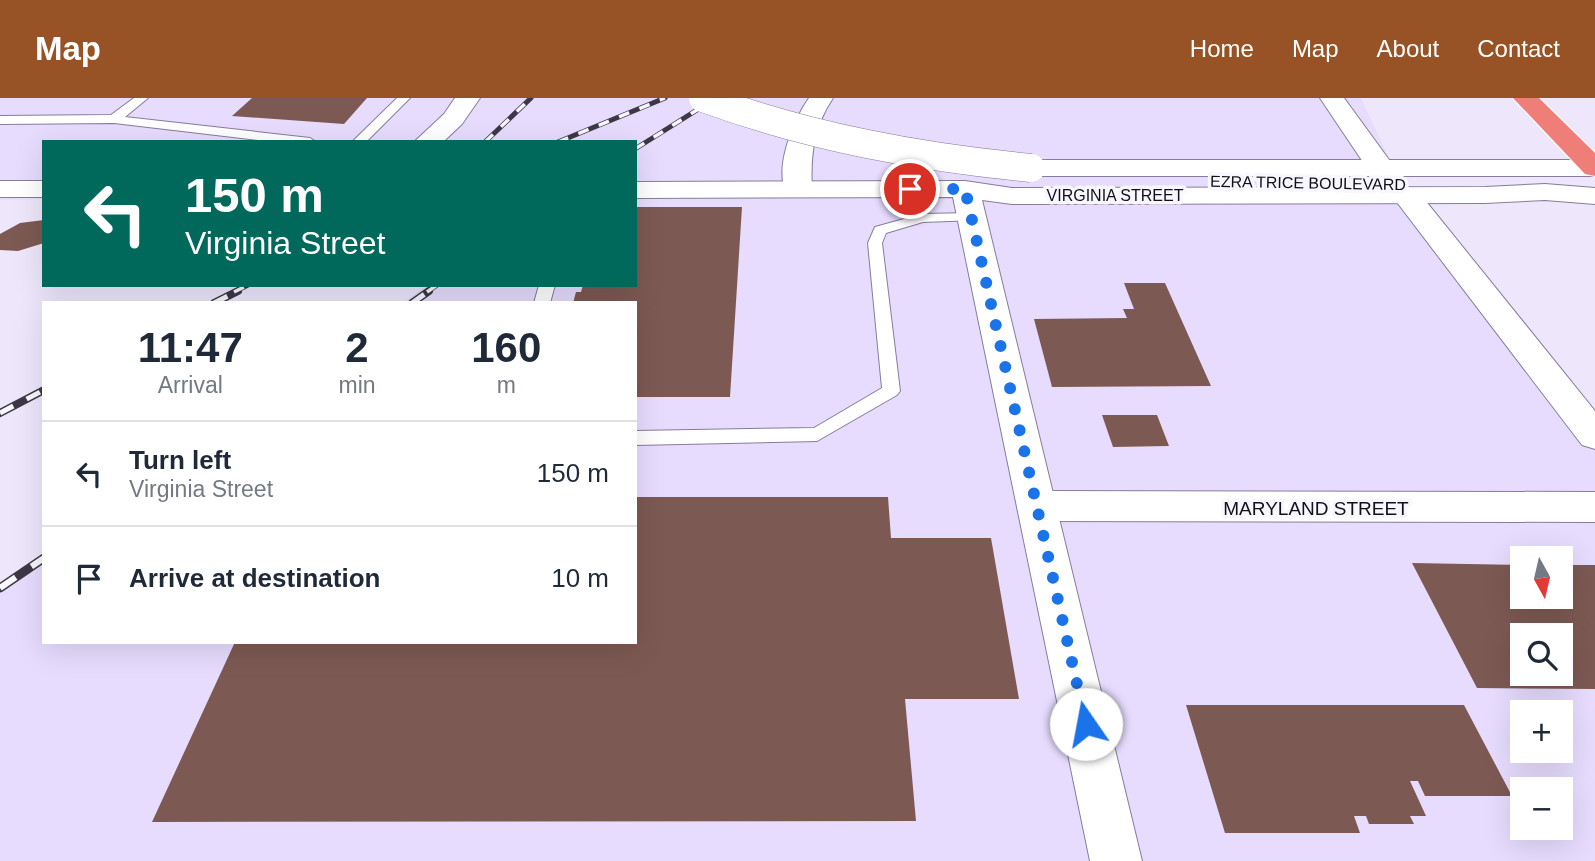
<!DOCTYPE html>
<meta charset="utf-8">
<style>
body{margin:0;font-family:Helvetica,sans-serif;background:#f2f2f3;color:#1f2937;height:100vh;display:flex;flex-direction:column;font-size:26px;white-space:nowrap}
*{box-sizing:border-box;margin:0}
p{font-size:23px;color:#747a83}
.icon{flex:none;width:38px;height:38px;fill:none;stroke:currentColor;stroke-width:2;stroke-linecap:round;stroke-linejoin:round}
.map{position:relative;flex:1;overflow:hidden}
.panel{position:absolute;left:42px;top:203px;width:595px;height:343px;display:flex;flex-direction:column;background:#fff;border-radius:0px;box-shadow:0 7px 28px #0002}
.panel>*{flex:none}
.hud{position:absolute;left:42px;top:42px;width:595px;height:147px;border-radius:0px;box-shadow:0 7px 28px #0002;background:#00695c;color:#fff;overflow:hidden}
.needle{width:46px;rotate:172deg}
.tools{position:absolute;left:1510px;top:448px;display:grid;gap:14px}
.tools a{display:grid;place-items:center;width:63px;height:63px;border-radius:0px;background:#fff;box-shadow:0 7px 28px #0002;font-size:35px}
.pin{position:absolute;display:grid;place-items:center;width:60px;height:60px;color:#fff;margin:-30px;border:4px solid #fff;border-radius:50%;box-shadow:0 2px 7px #0007}
.me{position:absolute;width:77px;margin:-38px;rotate:348deg;stroke-linejoin:round;filter:drop-shadow(0 0 5px #0008)}
.turn{display:flex;align-items:center;gap:24px;height:147px;padding:0 28px;font-size:32px}
.turn .icon{width:91px;height:91px;stroke-width:2.5}
.turn b{display:block;font-size:49px;line-height:60px}
.eta{display:flex;justify-content:space-evenly;align-items:center;height:119px;text-align:center}
.eta b{font-size:42px;font-weight:700;line-height:49px}
ul{padding:0;list-style:none}
li{display:flex;align-items:center;gap:21px;height:105px;padding:0 28px;border-top:2px solid #e0e1e3}
li div{flex:1}
li b{display:block;font-size:26px}
li em{font-style:normal}
header{display:flex;align-items:center;gap:42px;box-sizing:border-box;height:98px;padding:0 35px;background:#975326;color:#fff}
header strong{font-size:33px}
nav{display:flex;gap:38px;margin-inline-start:auto;font-size:24px}
.map>svg:first-child{display:block}
.built{fill:#e7dcfe;fill-rule:evenodd}
.building{fill:#7d5953;fill-rule:evenodd}
.lines{fill:none;stroke-linecap:round;stroke-linejoin:round}
.service-casing{stroke:#867c9b;stroke-width:2}
.minor-casing{stroke:#867c9b;stroke-width:2}
.tertiary-casing{stroke:#867c9b;stroke-width:2}
.motorway-casing{stroke:#fff;stroke-width:2}
.service{fill:#fff;fill-rule:evenodd}
.minor{fill:#fff;fill-rule:evenodd}
.tertiary{fill:#fff;fill-rule:evenodd}
.motorway{fill:#f07e78;fill-rule:evenodd}
.rail-far2-casing{stroke:#3c3845;stroke-width:5}
.rail-far1-casing{stroke:#3c3845;stroke-width:8}
.rail-casing{stroke:#3c3845;stroke-width:9}
.rail-far2{stroke:#f9f7fe;stroke-width:3.5;stroke-dasharray:11;stroke-linecap:butt}
.rail-far1{stroke:#f9f7fe;stroke-width:5;stroke-dasharray:15;stroke-linecap:butt}
.rail{stroke:#f9f7fe;stroke-width:6;stroke-dasharray:19;stroke-linecap:butt}
.tertiary-bridge-casing{stroke:#867c9b;stroke-width:29;stroke-linecap:butt}
.tertiary-bridge{stroke:#fff;stroke-width:28}
.route{stroke:#1a73e8;stroke-width:12;stroke-dasharray:0 21.6}
.labels{text-anchor:middle;dominant-baseline:central;stroke-width:7;stroke-linejoin:round;paint-order:stroke}
.far-street-label{font-size:16px;fill:#130f1a;stroke:#f9f7fe}
.street-label{font-size:19px;fill:#130f1a;stroke:#f9f7fe}
</style>
<header>
<strong>Map</strong>
<nav><a>Home</a><a>Map</a><a>About</a><a>Contact</a></nav>
</header>
<div class="map">
<svg width="1595" height="763" viewBox="0 0 1595 763">
<rect width="100%" height="100%" fill="#eee7fc"/>
<path class="built" d="M0,0H1361L1406,97L1595,338V763H0V486L44,456V544H635V205H402L427,187H635V44H44V101L0,102ZM1522,460H1561V499H1522ZM1522,537H1561V576H1522ZM1522,614H1561V653H1522ZM1522,691H1561V730H1522Z"/>
<path class="building" d="M252,0H367L344,26L232,18Z
M635,109H742L730,299H635V205H573L576,194H581L583,187H635Z
M44,122V145L18,153L0,152V136L20,125Z
M1124,185H1165L1211,288L1052,289L1034,221L1127,220L1123,211H1134Z
M1102,317H1157L1169,348L1113,349Z
M635,399H888L891,440H991L1019,601H905L916,723L152,724L235,544H635Z
M1412,465L1522,467V499H1561V467H1595V591L1477,590ZM1522,537H1561V576H1522Z
M1186,607H1464L1512,698H1425L1418,683H1410L1426,718H1410L1414,726H1369L1366,718H1354L1360,735H1225Z"/>
<g class="lines">
<g class="service-casing">
<path id="service" d="M134,0H148L125,19L310,40L316,44H275L114,25L0,26V18L111,17Z
M397,0H410L366,44H352Z
M972,115L979,119L977,122L923,124L886,135L882,145L900,293L897,297L817,343L635,347V333L814,330L882,290L868,145L875,129L922,116Z
M539,187H555L550,205H534Z"/>
</g>
<g class="minor-casing">
<path id="minor" d="M809,0H833C814,28 810,57 812,91L808,97L798,99L788,97C772,73 794,21 809,0Z
M1320,0H1344L1395,70L1391,76L1381,78L1371,76Z
M0,83H44V99H0Z
M1406,89L1416,91L1595,313V351L1582,347L1396,103L1392,97L1396,91Z
M1037,393L1595,394V424L1037,423L1023,419L1017,408L1023,397Z"/>
</g>
<g class="tertiary-casing">
<path id="tertiary" d="M455,0H480L462,26L443,44H414L444,16Z
M1031,62H1595V78H1031L1021,76L1017,70L1021,64Z
M965,83L1012,90L1485,89L1545,86L1595,90V106L1545,102L1485,105L1012,106L982,102L1142,763H1090L953,99L635,100V84Z"/>
</g>
<g class="motorway-casing">
<path id="motorway" d="M1513,0H1539L1595,55V78L1585,76Z"/>
</g>
<use href="#service" class="service"/>
<use href="#minor" class="minor"/>
<use href="#tertiary" class="tertiary"/>
<use href="#motorway" class="motorway"/>
<g class="rail-far2-casing">
<path id="rail-far2" d="M485,44L531,0
M558,44L665,0
M635,51L716,0
M234,194L248,187
M427,194L437,187"/>
</g>
<g class="rail-far1-casing">
<path id="rail-far1" d="M214,205L238,193
M412,205L429,193
M0,315L44,292"/>
</g>
<g class="rail-casing">
<path id="rail" d="M0,490L44,460"/>
</g>
<use href="#rail-far2" class="rail-far2"/>
<use href="#rail-far1" class="rail-far1"/>
<use href="#rail" class="rail"/>
<g class="tertiary-bridge-casing">
<path id="tertiary-bridge" d="M703,0C810,39 918,59 1031,70"/>
</g>
<use href="#tertiary-bridge" class="tertiary-bridge"/>
</g>
<g class="lines">
<path class="route" d="M910,91H965L1086,626"/>
</g>
<g class="labels">
<g class="far-street-label">
<text transform="translate(1308 85) rotate(1)">EZRA TRICE BOULEVARD</text>
<text x="1115" y="97">VIRGINIA STREET</text>
</g>
<g class="street-label">
<text x="1316" y="410">MARYLAND STREET</text>
</g>
</g>
</svg>
<div class="tools">
<a><svg class="needle" viewBox="-14 -14 28 28"><path d="M0-13l5 13h-10z" fill="#e53935"/><path d="M0 13l5-13h-10z" fill="#747a83"/></svg></a>
<a><svg class="icon" aria-label="search" viewBox="0 0 24 24"><circle cx="10" cy="10" r="6"/><path d="M15 15l6 6"/></svg></a>
<a>+</a>
<a>−</a>
</div>
<div class="pin" style="left:910px;top:91px;background:#d93025"><svg class="icon" aria-label="arrive" viewBox="0 0 24 24"><path d="M6 21V4h12l-3 4 3 4H6"/></svg></div>
<svg class="me" style="left:1086px;top:626px" viewBox="-20 -20 40 40"><circle r="19" fill="#fff"/><path d="M0-13L10 11 0 6-10 11z" fill="#1a73e8"/></svg>
<div class="hud">
<div class="turn"><svg class="icon" aria-label="left" viewBox="0 0 24 24"><path d="M17 20v-9H6M10 6l-5 5 5 5"/></svg><div><b>150 m</b>Virginia Street</div></div>
</div>
<section class="panel">
<div class="eta">
<div><b>11:47</b><p>Arrival</p></div>
<div><b>2</b><p>min</p></div>
<div><b>160</b><p>m</p></div>
</div>
<ul>
<li><svg class="icon" aria-label="left" viewBox="0 0 24 24"><path d="M17 20v-9H6M10 6l-5 5 5 5"/></svg><div><b>Turn left</b><p>Virginia Street</p></div><em>150 m</em></li>
<li><svg class="icon" aria-label="arrive" viewBox="0 0 24 24"><path d="M6 21V4h12l-3 4 3 4H6"/></svg><div><b>Arrive at destination</b></div><em>10 m</em></li>
</ul>
</section>
</div>
